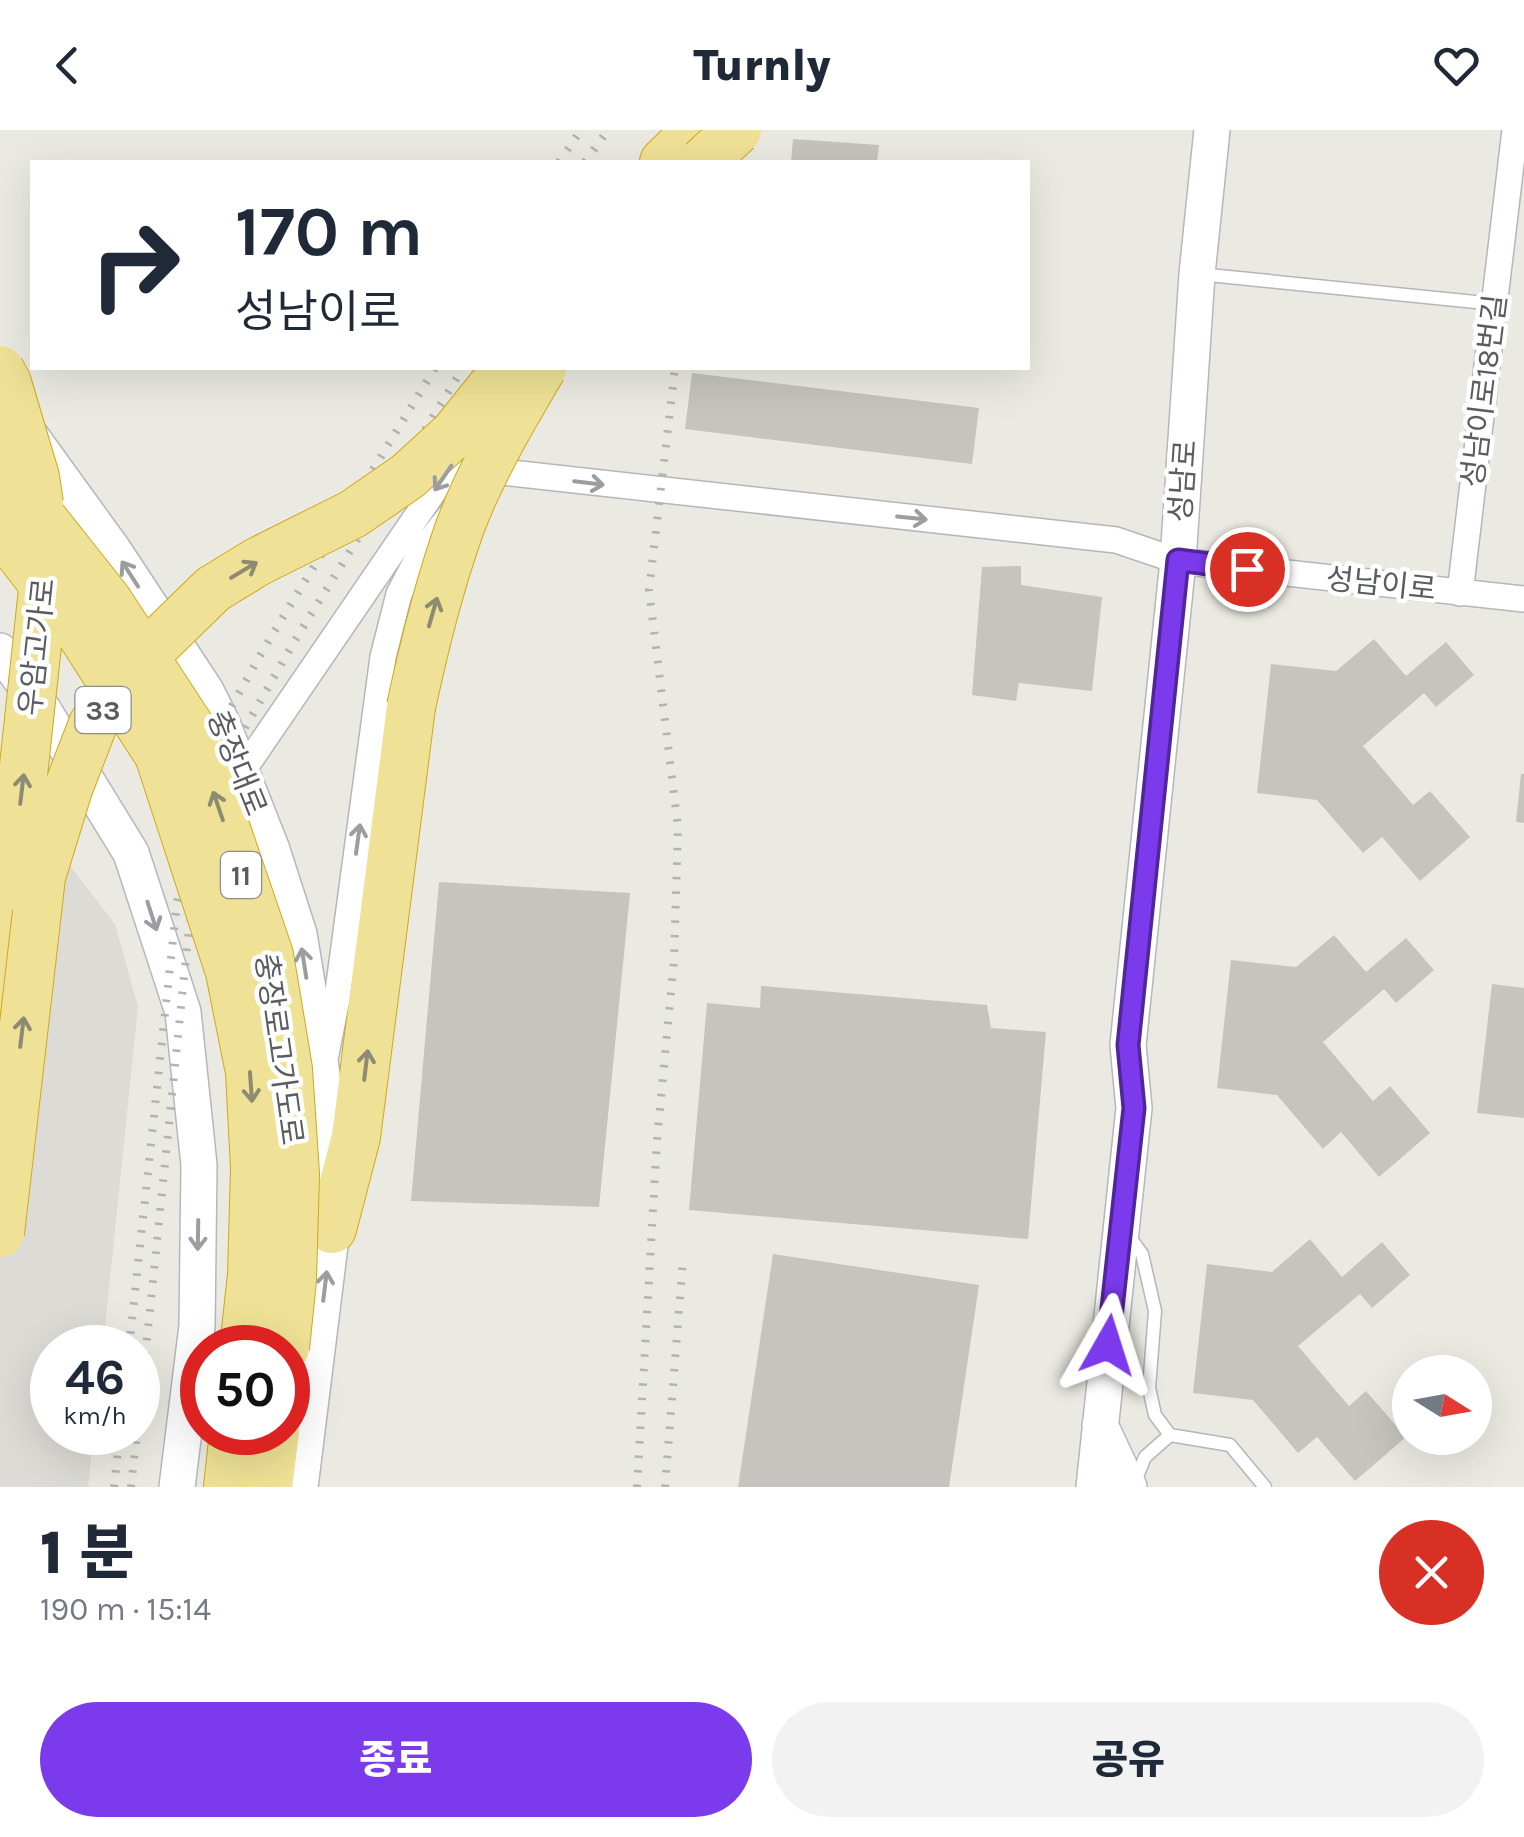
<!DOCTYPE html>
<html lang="ko">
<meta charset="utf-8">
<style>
body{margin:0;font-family:Karla,"Noto Sans KR",sans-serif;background:#f2f2f3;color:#1f2937;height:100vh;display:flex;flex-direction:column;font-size:38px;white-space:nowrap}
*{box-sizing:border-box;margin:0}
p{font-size:32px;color:#747a83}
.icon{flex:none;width:55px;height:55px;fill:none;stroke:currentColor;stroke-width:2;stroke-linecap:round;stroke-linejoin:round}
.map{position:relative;height:1357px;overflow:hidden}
.details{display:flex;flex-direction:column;background:#fff;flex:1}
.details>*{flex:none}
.guide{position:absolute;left:30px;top:30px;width:1000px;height:210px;border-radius:0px;box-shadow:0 10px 40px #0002;background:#fff;color:#1f2937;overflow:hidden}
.needle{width:65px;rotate:101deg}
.buttons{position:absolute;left:1392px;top:1225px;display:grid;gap:20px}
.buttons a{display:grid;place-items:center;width:100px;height:100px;border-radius:50%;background:#fff;box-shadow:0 10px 40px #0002;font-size:50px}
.speed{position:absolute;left:30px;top:1195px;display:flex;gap:20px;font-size:50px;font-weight:700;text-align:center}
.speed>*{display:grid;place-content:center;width:130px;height:130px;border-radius:50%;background:#fff;box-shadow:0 10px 40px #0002;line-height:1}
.speed small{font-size:25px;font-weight:400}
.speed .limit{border:15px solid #d22;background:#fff;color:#111}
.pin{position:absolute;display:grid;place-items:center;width:85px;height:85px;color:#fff;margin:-42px;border:5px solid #fff;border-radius:50%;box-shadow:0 2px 10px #0007}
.me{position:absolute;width:110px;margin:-55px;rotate:6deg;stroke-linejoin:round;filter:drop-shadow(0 0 8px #0008)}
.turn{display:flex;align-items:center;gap:35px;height:210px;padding:0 40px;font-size:45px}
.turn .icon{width:130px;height:130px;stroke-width:2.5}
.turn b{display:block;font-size:70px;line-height:85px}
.round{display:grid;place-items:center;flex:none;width:105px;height:105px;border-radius:52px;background:#f2f2f3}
.overview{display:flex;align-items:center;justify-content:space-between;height:170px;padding:0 40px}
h1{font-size:60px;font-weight:800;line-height:75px}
.action{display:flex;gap:20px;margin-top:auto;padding:20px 40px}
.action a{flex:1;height:115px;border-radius:60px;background:#7c3aed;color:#fff;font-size:40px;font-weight:800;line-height:115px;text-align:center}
.action a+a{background:#f2f2f3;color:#1f2937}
header{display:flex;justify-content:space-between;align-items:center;height:130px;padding:0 40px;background:#fff;font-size:45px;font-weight:800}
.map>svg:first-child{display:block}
.industrial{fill:#dcdbd6}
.building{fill:#c6c4be}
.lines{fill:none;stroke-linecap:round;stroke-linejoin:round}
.lane-casing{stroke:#b4b6ba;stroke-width:15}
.street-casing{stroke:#b4b6ba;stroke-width:28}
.secondary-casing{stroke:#b5b7bc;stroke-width:38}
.highway-casing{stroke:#d0a91c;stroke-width:50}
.lane{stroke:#fff;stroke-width:12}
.street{stroke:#fff;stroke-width:25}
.secondary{stroke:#fff;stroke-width:35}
.highway{stroke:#efe195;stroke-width:48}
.rail{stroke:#b2b3b3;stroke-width:8;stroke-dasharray:2.5 12;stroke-linecap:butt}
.highway-bridge-casing{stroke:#d0a91c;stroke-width:50;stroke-linecap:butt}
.highway-bridge{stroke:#efe195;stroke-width:48}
.oneway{stroke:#9c9da0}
.oneway2{stroke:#8e8b73}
.route-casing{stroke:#51269a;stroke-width:25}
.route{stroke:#7c3aed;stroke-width:18}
.labels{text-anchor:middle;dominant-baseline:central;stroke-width:9;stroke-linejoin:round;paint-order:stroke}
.shield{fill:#fff;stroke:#8c8d90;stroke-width:2.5}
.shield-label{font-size:28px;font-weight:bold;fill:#5a5c60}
.street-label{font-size:30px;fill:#5a5c60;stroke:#fff}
</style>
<header><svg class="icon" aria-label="back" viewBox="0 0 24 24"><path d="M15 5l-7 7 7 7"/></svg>Turnly<svg class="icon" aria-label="heart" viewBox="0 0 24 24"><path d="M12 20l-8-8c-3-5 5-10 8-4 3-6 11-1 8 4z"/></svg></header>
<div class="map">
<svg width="1524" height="1357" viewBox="0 0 1524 1357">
<rect width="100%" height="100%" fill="#ebeae2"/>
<path class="industrial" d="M0,646L115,794L138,877L103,1217L52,1218V1302L94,1303L88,1357H0Z"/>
<path class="building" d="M793,9L879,15L877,32H791Z
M692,243L979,278L972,334L685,299Z
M1021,436V455L1102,467L1092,561L1019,553L1016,571L972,565L982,437Z
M1374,509L1406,546L1446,512L1474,545L1436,577L1424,563L1363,616L1413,675L1430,661L1470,707L1420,751L1382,707L1363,723L1317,670L1257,663L1271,534L1336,541Z
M1521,644H1524V693L1516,692Z
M439,752L630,763L599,1077L411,1071Z
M1334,805L1366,842L1406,808L1434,840L1396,873L1384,859L1323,912L1373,971L1390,956L1430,1003L1379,1047L1341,1002L1323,1019L1277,965L1217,958L1231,830L1296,837Z
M1492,854L1524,858V988L1477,983Z
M761,856L987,875L991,898L1046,902L1028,1109L689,1080L707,873L760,878Z
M1310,1109L1342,1147L1382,1112L1410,1145L1372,1178L1360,1164L1298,1216L1349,1276L1366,1261L1406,1307L1355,1351L1317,1307L1298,1323L1253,1270L1193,1263L1207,1134L1272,1142Z
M773,1124L979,1155L949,1357H738Z"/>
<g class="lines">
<g class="lane-casing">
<path id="lane" d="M1199,144L1495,174
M1128,1105L1142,1124L1155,1181L1149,1258L1155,1285L1170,1305L1230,1315L1265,1357
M1134,1354L1145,1327L1170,1305"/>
</g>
<g class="street-casing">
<path id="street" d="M493,341L1116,410L1178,431L1524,469
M1460,463L1515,0
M242,642L464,317
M325,929L337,869L383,527L399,464L421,422L453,382"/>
</g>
<g class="secondary-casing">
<path id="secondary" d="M30,305L114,421L206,561L222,593L272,720L299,804L322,944L332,1099L300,1357
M0,521L42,578L131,723L183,882L199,1035L197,1196L177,1357
M1100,1295L1129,1357
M1094,1357L1134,978L1128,915L1178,431L1197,144L1212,0"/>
</g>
<g class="highway-casing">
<path id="highway" d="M664,32L697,0
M0,858L11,756
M332,1099L356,1007L411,577
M228,1357L234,1302
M268,1357L275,1302"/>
</g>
<use href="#lane" class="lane"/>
<use href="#street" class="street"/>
<use href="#secondary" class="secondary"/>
<use href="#highway" class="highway"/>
<path class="rail" d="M559,32L581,0
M585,32L608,0
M709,32L721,0
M129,1218L177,772L222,593L269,510L435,238
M138,1297L189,798L211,693L233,619L294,512L463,238
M114,1357L120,1302
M131,1357L137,1302
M637,1357L657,1010L674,830L678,697L649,460L675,238
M665,1357L683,1129"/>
<g class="highway-bridge-casing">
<path id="highway-bridge" d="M703,32L737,0
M0,240L7,253L35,347L39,374
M0,335L107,470L192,600L269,825L288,939L295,1044L292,1150L285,1218
M0,398L76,496L159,625L230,842L250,942L255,1038L252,1145L244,1218
M411,577C424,516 439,456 460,397C481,341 512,289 542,238
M11,756L45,441
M0,1103L41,747L68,659L93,594L133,537L213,459L257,432L353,384L408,346L454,304L507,238"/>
</g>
<use href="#highway-bridge" class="highway-bridge"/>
</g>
<defs><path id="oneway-shaft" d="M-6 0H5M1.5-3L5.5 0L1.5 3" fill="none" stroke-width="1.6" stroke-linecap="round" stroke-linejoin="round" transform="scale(2.5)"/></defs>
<g class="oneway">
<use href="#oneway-shaft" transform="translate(443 348) rotate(124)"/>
<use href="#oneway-shaft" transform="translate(589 353) rotate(7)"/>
<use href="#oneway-shaft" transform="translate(912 388) rotate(6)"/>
<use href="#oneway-shaft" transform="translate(130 444) rotate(-123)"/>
<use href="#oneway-shaft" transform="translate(358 709) rotate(-82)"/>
<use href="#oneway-shaft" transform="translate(152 786) rotate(72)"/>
<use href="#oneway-shaft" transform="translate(304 833) rotate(-99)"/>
<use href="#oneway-shaft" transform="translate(198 1105) rotate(91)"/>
<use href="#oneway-shaft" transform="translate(325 1156) rotate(-83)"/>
</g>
<g class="oneway2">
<use href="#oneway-shaft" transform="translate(244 440) rotate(-31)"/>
<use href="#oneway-shaft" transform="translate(433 482) rotate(-74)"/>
<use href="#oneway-shaft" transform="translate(22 659) rotate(-83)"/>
<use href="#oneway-shaft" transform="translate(218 676) rotate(-109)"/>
<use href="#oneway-shaft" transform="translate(22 902) rotate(-83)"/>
<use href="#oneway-shaft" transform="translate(366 935) rotate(-83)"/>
<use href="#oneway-shaft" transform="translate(251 957) rotate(86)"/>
</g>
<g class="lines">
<g class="route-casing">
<path id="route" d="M1108,1215L1134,978L1128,915L1178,430L1247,439"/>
</g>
<use href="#route" class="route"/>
</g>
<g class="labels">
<g class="shield">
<rect x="75.5" y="557" width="55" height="46" rx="8"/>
<rect x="221" y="722" width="40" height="46" rx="8"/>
</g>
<g class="shield-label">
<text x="103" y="580">33</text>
<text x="241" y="745">11</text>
</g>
<g class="street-label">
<text transform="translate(1484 261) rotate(-83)">성남이로18번길</text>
<text transform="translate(1183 351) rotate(-86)">성남로</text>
<text transform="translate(1381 454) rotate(6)">성남이로</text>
<text transform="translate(37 517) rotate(-84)">우암고가로</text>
<text transform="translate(237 633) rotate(68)">충장대로</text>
<text transform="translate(279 919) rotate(82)">충장로고가도로</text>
</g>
</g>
</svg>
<div class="buttons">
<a><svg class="needle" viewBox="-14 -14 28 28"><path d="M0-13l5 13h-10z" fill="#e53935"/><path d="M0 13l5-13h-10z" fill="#747a83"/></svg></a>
</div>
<div class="speed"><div>46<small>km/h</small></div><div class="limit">50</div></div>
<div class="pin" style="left:1247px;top:439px;background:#d93025"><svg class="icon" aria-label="arrive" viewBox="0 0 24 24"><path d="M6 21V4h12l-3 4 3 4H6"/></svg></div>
<svg class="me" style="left:1108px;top:1215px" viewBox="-20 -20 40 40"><path d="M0-17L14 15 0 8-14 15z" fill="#7c3aed" stroke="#fff" stroke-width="4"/></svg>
<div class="guide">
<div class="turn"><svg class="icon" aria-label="right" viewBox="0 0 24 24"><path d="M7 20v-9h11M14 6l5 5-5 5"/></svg><div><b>170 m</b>성남이로</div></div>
</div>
</div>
<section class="details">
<div class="overview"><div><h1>1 분</h1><p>190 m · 15:14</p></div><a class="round" style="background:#d93025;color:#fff"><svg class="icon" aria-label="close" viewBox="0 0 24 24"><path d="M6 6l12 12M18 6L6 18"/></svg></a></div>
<div class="action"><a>종료</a><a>공유</a></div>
</section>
